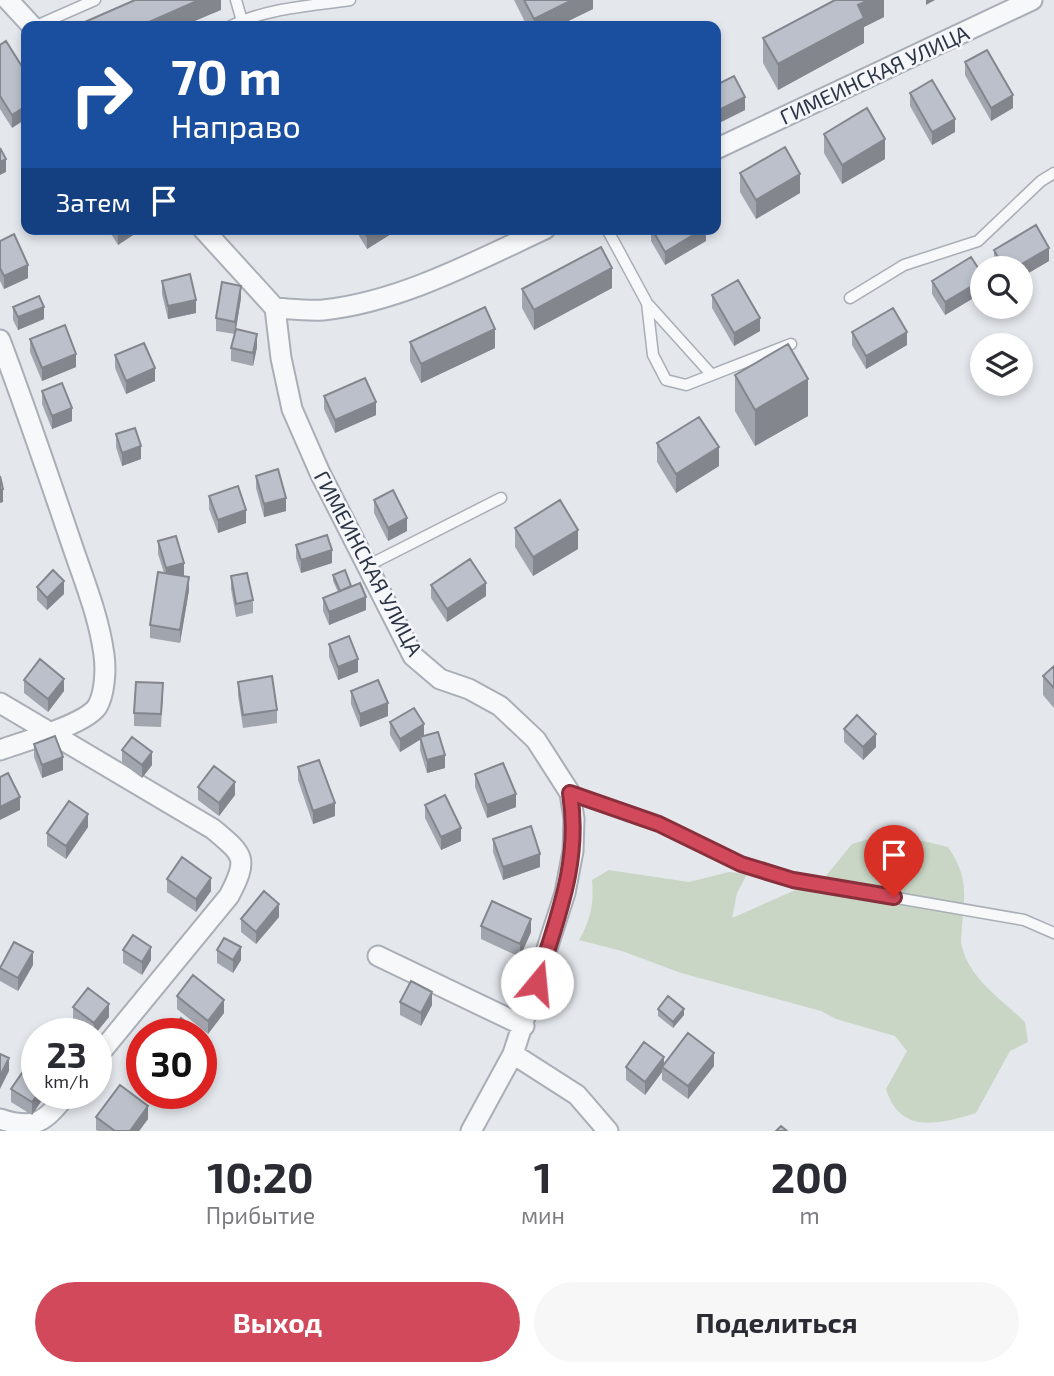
<!DOCTYPE html>
<html lang="ru">
<meta charset="utf-8">
<style>
body{margin:0;font-family:"Exo 2",sans-serif;background:#f7f7f7;color:#2b2b33;height:100vh;display:flex;flex-direction:column;font-size:26px;white-space:nowrap}
*{box-sizing:border-box;margin:0}
p{font-size:23px;color:#7c7c81}
.icon{flex:none;width:38px;height:38px;fill:none;stroke:currentColor;stroke-width:2;stroke-linecap:round;stroke-linejoin:round}
.map{position:relative;height:1131px;overflow:hidden}
.drawer{display:flex;flex-direction:column;background:#fff;flex:1}
.drawer>*{flex:none}
.hud{position:absolute;left:21px;top:21px;width:700px;height:214px;border-radius:14px;box-shadow:0 4px 10px #0003;background:#1a4fa0;color:#fff;overflow:hidden}
.controls{position:absolute;left:970px;top:256px;display:grid;gap:14px}
.controls a{display:grid;place-items:center;width:63px;height:63px;border-radius:50%;background:#fff;box-shadow:0 4px 10px #0003;font-size:35px}
.speed{position:absolute;left:21px;top:1018px;display:flex;gap:14px;font-size:35px;font-weight:700;text-align:center}
.speed>*{display:grid;place-content:center;width:91px;height:91px;border-radius:50%;background:#fff;box-shadow:0 4px 10px #0003;line-height:1}
.speed small{font-size:18px;font-weight:400}
.speed .limit{border:10px solid #d22;background:#fff;color:#111}
.pin{position:absolute;display:grid;place-items:center;width:60px;height:60px;color:#fff;margin:-72px -30px;border-radius:50% 50% 50% 0;rotate:-45deg;box-shadow:0 0 7px #0007}
.pin .icon{rotate:45deg}
.me{position:absolute;width:77px;margin:-38px;rotate:17deg;stroke-linejoin:round;filter:drop-shadow(0 0 5px #0008)}
.turn{display:flex;align-items:center;gap:24px;height:147px;padding:0 35px;font-size:32px}
.turn .icon{width:91px;height:91px;stroke-width:2.5}
.turn b{display:block;font-size:49px;line-height:60px}
.then{display:flex;align-items:center;height:66px;padding:0 35px;background:#0003;gap:14px;font-size:26px}
.eta{display:flex;justify-content:space-evenly;align-items:center;height:119px;text-align:center}
.eta b{font-size:42px;font-weight:700;line-height:49px}
.action{display:flex;gap:14px;margin-top:auto;padding:14px 35px}
.action a{flex:1;height:80px;border-radius:42px;background:#d1495b;color:#fff;font-size:28px;font-weight:700;line-height:80px;text-align:center}
.action a+a{background:#f7f7f7;color:#2b2b33}
.map>svg:first-child{display:block}
.green{fill:#c9d6c5}
.lines{fill:none;stroke-linecap:round;stroke-linejoin:round}
.service-casing{stroke:#a9aeb7;stroke-width:13}
.minor-casing{stroke:#a9aeb7;stroke-width:23}
.service{stroke:#f7f8fa;stroke-width:10}
.minor{stroke:#f7f8fa;stroke-width:19}
.wall{fill:#a1a5ae}
.shaded-wall{fill:#83868d}
.building{fill:#bbc0ca;stroke:#83868d;stroke-width:2}
.route-casing{stroke:#882f3b;stroke-width:18}
.route{stroke:#d1495b;stroke-width:12}
.labels{text-anchor:middle;dominant-baseline:central;stroke-width:5;stroke-linejoin:round;paint-order:stroke}
.street-label{font-size:21px;fill:#2b3445;stroke:#f4f6f9}
</style>
<div class="map">
<svg width="1054" height="1131" viewBox="0 0 1054 1131">
<rect width="100%" height="100%" fill="#e4e7ec"/>
<path class="green" d="M890,833L948,847C968,877 965,892 962,926C962,933 960,941 962,947C970,979 1002,1000 1025,1022L1028,1042L1010,1051L976,1113C932,1127 899,1131 886,1089L907,1051L895,1036L836,1019L821,1011L681,973L622,951L579,940C591,919 594,904 592,880L609,870L689,882L729,872L747,874L737,893L732,918L825,877L852,844Z"/>
<g class="lines">
<g class="service-casing">
<path id="service" d="M236,0L242,21
M36,26L95,0
M231,26C266,8 312,6 350,0
M607,229L647,303L711,374
M850,298L904,265L978,241L1041,181L1054,173
M647,303L653,355L666,380L686,385L791,344
M367,566L501,498
M570,793L659,824L741,864L793,880L1024,920L1054,933"/>
</g>
<g class="minor-casing">
<path id="minor" d="M8,0L32,26
M716,149L1032,0
M203,229L275,308C291,309 308,311 323,310C400,302 476,261 545,229
M275,308L281,358L292,409L320,473L413,656L440,679L469,689L500,706L536,740L570,793L574,819L573,851L565,893L513,1054L471,1131
M0,340C25,406 48,474 71,542C83,578 99,616 104,655C106,669 105,694 97,707C84,725 22,742 0,750
M0,703L213,829C244,855 249,858 229,896L96,1058
M378,956L524,1026
M513,1054L577,1095L608,1131
M0,1119C36,1131 45,1121 67,1094"/>
</g>
<use href="#service" class="service"/>
<use href="#minor" class="minor"/>
</g>
<path class="wall" d="M514,0H593V9L558,26H527Z
M884,0V17L864,27V43L778,90L763,63V38Z
M0,45L26,73L12,128L0,109Z
M965,62L1013,108L991,121L965,75Z
M716,85L745,110L717,124L716,122Z
M910,93L955,132L932,145L910,106Z
M824,134L885,159L842,184L824,153Z
M740,173L800,193L756,219L740,192Z
M108,229H142L118,245Z
M355,229H399L367,249Z
M651,229H706V241L665,265L651,241Z
M0,241L28,278L4,289L0,281Z
M994,250L1049,261L1020,278V268H996L994,263Z
M982,274V293L945,315L932,294V281Z
M162,281L196,313L168,319L162,294Z
M612,288L534,330L522,308V289Z
M712,295L760,331L734,346L712,308Z
M241,298L236,329L257,347L253,366L231,361V348L235,334L216,331V318Z
M13,307L44,319L18,330L13,320Z
M852,332L907,345L866,369L852,345Z
M30,339L76,367L42,381L30,352Z
M410,342L495,348L421,383L410,361Z
M115,355L155,381L126,394L115,368Z
M735,375L808,416L755,446L735,411Z
M42,391L72,421L52,429L42,404Z
M324,396L376,415L335,433L324,409Z
M116,434L141,459L122,466L116,447Z
M657,443L719,466L676,493L657,462Z
M256,476L286,511L264,517L256,488Z
M209,496L246,523L218,533L209,509Z
M374,500L407,531L388,541L374,513Z
M515,528L578,549L533,576L515,547Z
M158,541L184,576H182L189,590L180,643L150,638V625L164,573L158,554Z
M296,545L332,563L301,573L296,558Z
M333,575L351,586L366,610L329,625L323,611V598L338,592L333,581Z
M231,576L253,600V613L236,617L231,589Z
M431,585L486,596L447,622L431,598Z
M37,587L64,594L47,610L37,600Z
M329,644L358,672L338,680L329,657Z
M1054,666V708L1043,695V676Z
M24,680L64,691L48,712L24,693Z
M238,682L277,710V723L243,728L238,695Z
M351,691L388,716L360,727L351,704Z
M163,696L161,727L134,726V713Z
M390,722L424,736L445,768L427,773L420,750V740L400,752L390,735Z
M844,729L876,747L863,760L844,742Z
M34,744L63,770L42,778L34,757Z
M122,750L152,765L142,778L122,763Z
M298,767L335,816L313,824L298,780Z
M475,774L516,807L487,818L475,787Z
M198,787L235,795L219,816L198,800Z
M425,805L461,841L441,850L425,818Z
M88,827L66,859L47,846V833Z
M493,839L540,867L503,880L493,852Z
M167,879L211,891L196,912L167,892Z
M279,917L256,944L241,932V919Z
M481,926L531,932L520,957L481,939Z
M123,950L151,960L142,975L123,963Z
M217,950L241,960L233,973L217,963Z
M33,965L18,991L0,981V966Z
M177,996L224,1013L208,1034L177,1009Z
M400,1002L432,1005L421,1026L400,1015Z
M73,1007L109,1017L95,1034H91L73,1020Z
M658,1009L684,1015L673,1028L658,1016Z
M664,1065L714,1066L688,1099L662,1080V1072L645,1095L626,1080V1067Z
M11,1089L42,1094V1100L32,1115L11,1102Z
M96,1117L148,1119L139,1131H98L96,1130Z"/>
<path class="shaded-wall" d="M199,0H221V10L183,26H140Z
M572,0H593V9L558,26H534V19Z
M868,0H884V17L864,27V43L778,90V64L858,5Z
M926,0H935L926,5Z
M1013,95V108L991,121V108Z
M745,97V110L717,124V111Z
M26,106V119L12,128V115Z
M955,119V132L932,145V132Z
M885,139V159L842,184V165Z
M6,159V172L0,175V162Z
M800,174V193L756,219V200Z
M122,229H142L118,245V232Z
M378,229H399L367,249V236Z
M703,229H706V241L665,265V252Z
M1049,248V261L1020,278V268H1015Z
M28,265V278L4,289V276Z
M612,268V288L534,330V310Z
M982,280V293L945,315V302Z
M241,286V298L235,335V322Z
M196,300V313L168,319V306Z
M44,307V319L18,330V317Z
M760,318V331L734,346V333Z
M495,329V348L421,383V364Z
M907,332V345L866,369V356Z
M257,334V347L253,366V353Z
M76,354V367L42,381V368Z
M155,368V381L126,394V381Z
M808,379V416L755,446V410Z
M376,402V415L335,433V420Z
M72,408V421L52,429V416Z
M141,446V459L122,466V453Z
M719,447V466L676,493V474Z
M3,489V502L0,503V490Z
M286,498V511L264,517V504Z
M246,510V523L218,533V520Z
M407,518V531L388,541V528Z
M578,530V549L533,576V557Z
M332,550V563L301,573V560Z
M184,563V576L166,581V568Z
M189,577V590L180,643V630Z
M64,581V594L47,610V598Z
M486,583V596L447,622V609Z
M366,597V610L329,625V612Z
M358,659V672L338,680V667Z
M64,679V691L48,712V699Z
M388,703V716L360,727V714Z
M424,724V737L400,752V739Z
M876,734V747L863,760V747Z
M152,752V765L142,778V765Z
M445,755V768L427,773V760Z
M63,757V770L42,778V765Z
M235,782V795L219,816V803Z
M516,794V807L487,818V805Z
M20,797V810L0,820V807Z
M335,803V816L313,824V811Z
M88,814V827L66,859V846Z
M461,828V841L441,850V837Z
M540,854V867L503,880V867Z
M211,878V891L196,912V899Z
M279,904V917L256,944V932Z
M531,919V932L520,957V944Z
M151,947V960L142,975V962Z
M241,947V960L233,973V960Z
M33,952V965L18,991V978Z
M432,992V1005L421,1026V1013Z
M224,1000V1013L208,1034V1021Z
M109,1004V1017L95,1034H94V1023Z
M684,1009V1015L673,1028V1022Z
M714,1053V1066L688,1099V1086Z
M664,1057V1068L662,1067V1072L645,1095V1082Z
M9,1058V1071L0,1089V1076Z
M38,1094H42V1100L32,1115V1102Z
M148,1106V1119L139,1131H130Z"/>
<path class="building" d="M135,0H199L140,26H78V25Z
M524,0H572L534,19Z
M835,0H868L858,5L864,18L778,64L763,38Z
M6,41L26,73V106L12,115L0,96V45Z
M987,50L1013,95L991,108L965,62Z
M734,76L745,97L717,111L716,109V85Z
M932,80L955,119L932,132L910,93Z
M867,108L885,139L842,165L824,134Z
M785,147L800,174L756,200L740,173Z
M0,148L6,159L0,162Z
M1036,225L1049,248L1015,268H1004L994,250Z
M362,229H378L367,236Z
M652,229H703L665,252Z
M14,234L28,265L4,276L0,268V241Z
M601,247L612,268L534,310L522,289Z
M971,257L982,274V280L945,302L932,281Z
M190,274L196,300L168,306L162,281Z
M738,280L760,318L734,333L712,295Z
M222,282L241,286L235,322L216,318Z
M39,296L44,307L18,317L13,307Z
M485,307L495,329L421,364L410,342Z
M893,308L907,332L866,356L852,332Z
M65,325L76,354L42,368L30,339Z
M236,329L257,334L253,353L231,348Z
M144,343L155,368L126,381L115,355Z
M788,344L808,379L755,410L735,375Z
M365,378L376,402L335,420L324,396Z
M62,383L72,408L52,416L42,391Z
M699,417L719,447L676,474L657,443Z
M135,428L141,446L122,453L116,434Z
M278,469L286,498L264,504L256,476Z
M0,476L3,489L0,490Z
M238,486L246,510L218,520L209,496Z
M393,490L407,518L388,528L374,500Z
M560,500L578,530L533,557L515,528Z
M327,535L332,550L301,560L296,545Z
M176,536L184,563L166,568L158,541Z
M470,559L486,583L447,609L431,585Z
M53,570L64,581L47,598L37,587Z
M345,570L351,586L340,591L333,575Z
M158,572L189,577L180,630L150,625Z
M247,573L253,600L236,604L231,576Z
M360,583L366,597L329,612L323,598Z
M349,636L358,659L338,667L329,644Z
M40,659L64,679L48,699L24,680Z
M1054,666V688L1043,676Z
M272,676L277,710L243,715L238,682Z
M378,680L388,703L360,714L351,691Z
M136,682L163,683L161,714L134,713Z
M414,708L424,724L400,739L390,722Z
M857,715L876,734L863,747L844,729Z
M438,732L445,755L427,760L420,737Z
M55,736L63,757L42,765L34,744Z
M132,737L152,752L142,765L122,750Z
M319,760L335,803L313,811L298,767Z
M503,763L516,794L487,805L475,774Z
M214,766L235,782L219,803L198,787Z
M8,773L20,797L0,807V777Z
M445,795L461,828L441,837L425,805Z
M69,801L88,814L66,846L47,833Z
M531,826L540,854L503,867L493,839Z
M182,857L211,878L196,899L167,879Z
M264,891L279,904L256,932L241,919Z
M492,901L531,919L520,944L481,926Z
M133,935L151,947L142,962L123,950Z
M224,938L241,947L233,960L217,950Z
M14,942L33,952L18,978L0,968Z
M193,975L224,1000L208,1021L177,996Z
M411,981L432,992L421,1013L400,1002Z
M88,988L109,1004L94,1023L73,1007Z
M668,996L684,1009L673,1022L658,1009Z
M181,1018L196,1030L192,1034H167Z
M688,1033L714,1053L688,1086L662,1067Z
M644,1042L664,1057L645,1082L626,1067Z
M0,1054L9,1058L0,1076Z
M22,1073L37,1084L38,1094L32,1102L11,1089Z
M120,1085L148,1106L130,1131H115L96,1117Z
M781,1126L787,1131H776Z"/>
<g class="lines">
<g class="route-casing">
<path id="route" d="M537,983C557,918 581,862 570,793L659,824L741,864L793,880L894,897"/>
</g>
<use href="#route" class="route"/>
</g>
<g class="labels">
<g class="street-label">
<text transform="translate(874 74) rotate(-25)">ГИМЕИНСКАЯ УЛИЦА</text>
<text transform="translate(369 563) rotate(62)">ГИМЕИНСКАЯ УЛИЦА</text>
</g>
</g>
</svg>
<div class="controls">
<a><svg class="icon" aria-label="search" viewBox="0 0 24 24"><circle cx="10" cy="10" r="6"/><path d="M15 15l6 6"/></svg></a>
<a><svg class="icon" aria-label="layers" viewBox="0 0 24 24"><path d="M12 4l9 5-9 5-9-5zM3 14l9 5 9-5"/></svg></a>
</div>
<div class="speed"><div>23<small>km/h</small></div><div class="limit">30</div></div>
<div class="pin" style="left:894px;top:897px;background:#d93025"><svg class="icon" aria-label="arrive" viewBox="0 0 24 24"><path d="M6 21V4h12l-3 4 3 4H6"/></svg></div>
<svg class="me" style="left:537px;top:983px" viewBox="-20 -20 40 40"><circle r="19" fill="#fff"/><path d="M0-13L10 11 0 6-10 11z" fill="#d1495b"/></svg>
<div class="hud">
<div class="turn"><svg class="icon" aria-label="right" viewBox="0 0 24 24"><path d="M7 20v-9h11M14 6l5 5-5 5"/></svg><div><b>70 m</b>Направо</div></div>
<div class="then">Затем<svg class="icon" aria-label="arrive" viewBox="0 0 24 24"><path d="M6 21V4h12l-3 4 3 4H6"/></svg></div>
</div>
</div>
<section class="drawer">
<div class="eta">
<div><b>10:20</b><p>Прибытие</p></div>
<div><b>1</b><p>мин</p></div>
<div><b>200</b><p>m</p></div>
</div>
<div class="action"><a>Выход</a><a>Поделиться</a></div>
</section>
